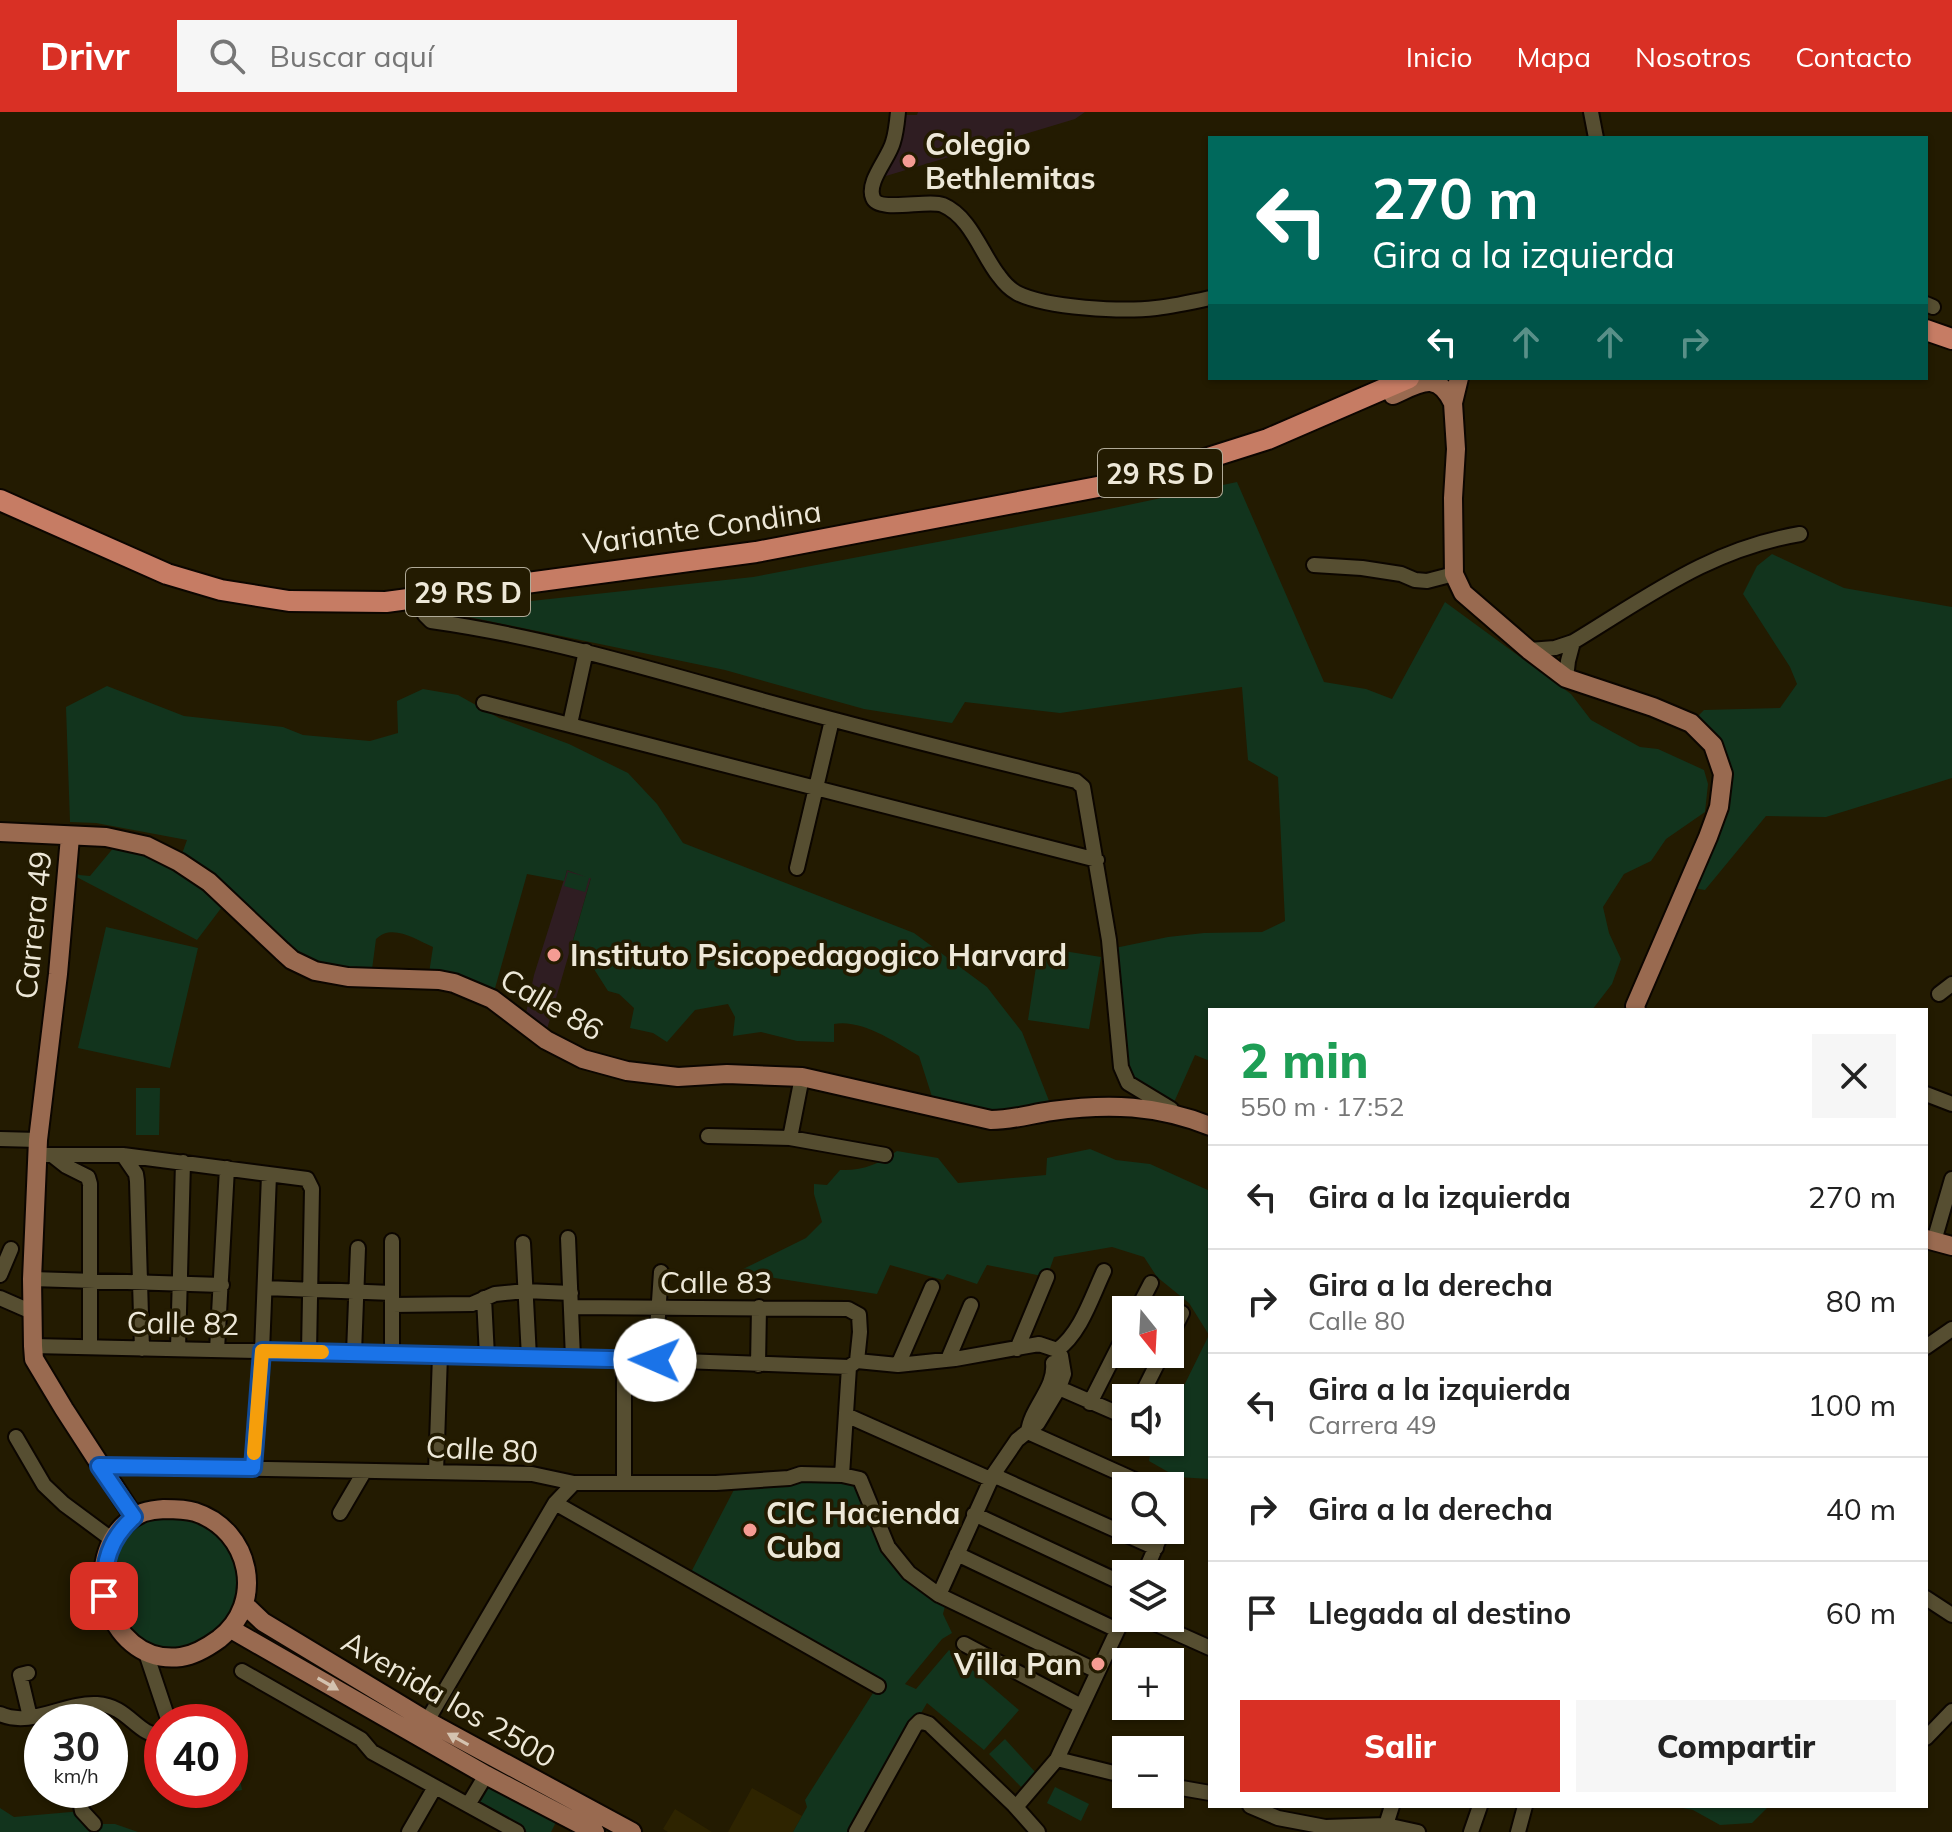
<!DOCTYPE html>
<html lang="es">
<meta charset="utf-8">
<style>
body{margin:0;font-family:Mulish,sans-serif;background:#f6f6f6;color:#222;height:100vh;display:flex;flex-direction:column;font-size:30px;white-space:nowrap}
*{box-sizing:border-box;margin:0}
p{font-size:26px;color:#767676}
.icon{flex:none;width:44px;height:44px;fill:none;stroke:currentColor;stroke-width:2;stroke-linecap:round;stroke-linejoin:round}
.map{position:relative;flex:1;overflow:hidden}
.sheet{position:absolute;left:1208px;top:896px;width:720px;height:800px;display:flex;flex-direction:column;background:#fff;border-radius:0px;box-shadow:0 2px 6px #0004}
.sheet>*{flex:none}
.guide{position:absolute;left:1208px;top:24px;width:720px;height:244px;border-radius:0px;box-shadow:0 2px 6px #0004;background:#00695c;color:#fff;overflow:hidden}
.needle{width:52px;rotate:162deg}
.controls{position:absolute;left:1112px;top:1184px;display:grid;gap:16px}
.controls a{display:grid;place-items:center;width:72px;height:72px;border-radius:0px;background:#fff;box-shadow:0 2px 6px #0004;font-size:40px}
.speed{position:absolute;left:24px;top:1592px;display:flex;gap:16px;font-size:40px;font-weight:700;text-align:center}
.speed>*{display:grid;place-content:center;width:104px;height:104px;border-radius:50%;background:#fff;box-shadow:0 2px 6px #0004;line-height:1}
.speed small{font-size:20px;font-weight:400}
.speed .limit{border:12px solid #d22;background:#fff;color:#111}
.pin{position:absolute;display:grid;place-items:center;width:68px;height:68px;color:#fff;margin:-34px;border-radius:16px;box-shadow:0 4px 12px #0006}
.me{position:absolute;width:88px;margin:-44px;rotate:271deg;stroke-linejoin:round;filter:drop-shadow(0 0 6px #0008)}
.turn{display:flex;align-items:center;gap:28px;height:168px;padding:0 32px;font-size:36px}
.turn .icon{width:104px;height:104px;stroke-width:2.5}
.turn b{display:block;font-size:56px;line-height:68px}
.lanes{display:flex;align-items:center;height:76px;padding:0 32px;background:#0003;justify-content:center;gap:40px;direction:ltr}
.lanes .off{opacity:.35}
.round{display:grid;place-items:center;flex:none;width:84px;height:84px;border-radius:0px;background:#f6f6f6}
.headline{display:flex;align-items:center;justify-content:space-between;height:136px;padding:0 32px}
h1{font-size:48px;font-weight:800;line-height:60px;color:#1e9e55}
.action{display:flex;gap:16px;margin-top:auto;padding:16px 32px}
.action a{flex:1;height:92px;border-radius:0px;background:#d93025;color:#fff;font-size:32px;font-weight:800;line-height:92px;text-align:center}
.action a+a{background:#f6f6f6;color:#222}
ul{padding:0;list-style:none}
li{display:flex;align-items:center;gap:24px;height:104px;padding:0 32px;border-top:2px solid #e0e0e0}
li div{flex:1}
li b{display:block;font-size:30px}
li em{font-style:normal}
header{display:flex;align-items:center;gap:48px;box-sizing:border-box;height:112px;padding:0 40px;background:#d93025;color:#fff}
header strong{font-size:38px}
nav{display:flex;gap:44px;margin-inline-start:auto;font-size:28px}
.search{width:560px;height:72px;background:#f6f6f6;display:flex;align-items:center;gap:20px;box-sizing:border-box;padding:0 28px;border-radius:0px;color:#767676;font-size:30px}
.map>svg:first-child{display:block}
.built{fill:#2e2400}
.education{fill:#2f1d22}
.green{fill:#12341d}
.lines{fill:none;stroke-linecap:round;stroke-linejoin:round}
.minor-casing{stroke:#0c0600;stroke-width:18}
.major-casing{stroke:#0c0600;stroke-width:22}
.highway-casing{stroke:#0c0600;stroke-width:24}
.minor{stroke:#564e31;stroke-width:14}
.major{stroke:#996a50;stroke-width:18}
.highway{stroke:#c67c64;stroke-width:20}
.oneway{fill:#d4c2af}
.route-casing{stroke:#114b97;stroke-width:20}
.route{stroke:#1a73e8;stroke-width:14}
.slow{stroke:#f59e0b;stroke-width:14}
.poi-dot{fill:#f59c93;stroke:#231b01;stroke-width:3}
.labels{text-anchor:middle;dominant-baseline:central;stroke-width:7;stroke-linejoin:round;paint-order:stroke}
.shield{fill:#231b01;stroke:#b0aa98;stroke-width:2}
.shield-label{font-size:28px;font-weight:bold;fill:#ede8d8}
.poi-label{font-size:30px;font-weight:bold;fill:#ede8d8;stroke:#231b01;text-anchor:start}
.street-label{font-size:30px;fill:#ede8d8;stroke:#231b01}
</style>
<header>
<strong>Drivr</strong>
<div class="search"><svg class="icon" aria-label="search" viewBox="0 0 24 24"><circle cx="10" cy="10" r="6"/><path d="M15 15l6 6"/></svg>Buscar aquí</div>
<nav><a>Inicio</a><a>Mapa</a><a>Nosotros</a><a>Contacto</a></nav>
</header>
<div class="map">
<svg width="1952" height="1720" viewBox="0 0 1952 1720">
<rect width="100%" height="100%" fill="#231b01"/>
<path class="built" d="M752,1676L802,1704L793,1720H728Z
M675,1697L712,1720H713H668L663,1717Z"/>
<path class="education" d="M918,0H1085L1075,7L876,67L898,3H917Z
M567,758L591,766L545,924L525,906L534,863Z"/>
<path class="green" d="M1237,370L1324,570L1366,577L1392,587L1445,490L1571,582L1591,608L1640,635L1658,637L1704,658L1708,672L1705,700L1666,727L1651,749L1624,762L1603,795L1609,821L1621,847L1612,872L1592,898H1210V949L1195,943L1171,997L1126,966L1110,837L1168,825L1204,821L1262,820L1285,809L1278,665L1248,648L1242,575L1060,601L965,590L952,611L864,597L725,558L440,499L753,465L1095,400Z
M1772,442L1844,476L1952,495V666L1826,705L1766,704L1705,778L1687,775L1722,670L1691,611L1704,598L1780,596L1797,572L1790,555L1743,482L1757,454Z
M107,574L184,604L283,615L303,623L370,629L398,621L397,589L423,577L458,583L499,606L569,632L628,661L657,692L683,731L914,821L987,875L1022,920L1053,999L1021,1006L935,994L919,944C895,930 862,907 834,912V930L797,929L761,920L733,924L735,905L728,892L695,898L667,930L653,921L630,916L634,896L619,882L608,879L587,846L570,839L591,766H589L585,780L564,774L568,760L586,765L567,758L564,769L527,762L492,887L428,868L433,835C415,827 392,811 376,827L371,865L306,855L228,787L197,828L67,760L75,759L79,763L90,764L120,728L179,750L187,728L96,711L70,710L66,595Z
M106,815L198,836L170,956L78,936Z
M1039,835L1101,845L1089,917L1028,908Z
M136,976H160L159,1023H136Z
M1090,1037L1116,1048L1150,1052L1210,1079V1367L1177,1365L1149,1349L1152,1330H1170V1302L1209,1223L1189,1191L1157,1165L1144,1145L1112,1135L1054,1145L1047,1165L987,1153L977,1172L947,1162L943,1168L890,1153L877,1182L737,1160L806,1126L822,1110L814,1082V1072L827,1073L840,1058C863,1059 879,1052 897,1039L938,1046L958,1071L1046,1063L1047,1046Z
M860,1367L890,1447L947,1486L943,1502L952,1521L942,1527L905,1572L916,1577L949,1538L1019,1598L984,1638L927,1591L850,1720H793L807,1695L805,1688L873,1581L880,1578L688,1466L738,1370Z
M203,1404L245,1456L231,1517L162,1545L111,1503L114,1429L134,1405Z
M1005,1627L1036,1661L1021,1675L989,1642Z
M230,1632H233L242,1678L217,1683L216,1678H230Z
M489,1669L557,1708L551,1720H527L476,1693Z
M1055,1675L1089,1692L1081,1709L1047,1691Z
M1672,1694H1769L1752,1711L1720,1713L1693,1698Z
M0,1696L14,1705L82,1699L94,1712H115L138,1720H0Z"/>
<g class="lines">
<g class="minor-casing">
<path id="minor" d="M898,0C897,10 896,21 893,30C889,46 866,70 873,86C879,101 928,87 943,93C971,105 982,143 999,164C1004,171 1010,177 1017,181C1047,196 1122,200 1156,196C1174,194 1192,190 1210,186
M1591,0L1596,26
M1926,192L1933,195
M1314,453L1362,456L1401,462L1415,468L1427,469L1454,462
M424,486L425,503L431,509C546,525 657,559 768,590C870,618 973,644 1076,669L1083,675L1109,828L1121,955L1128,971L1171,997
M1573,530C1649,484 1710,437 1800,422
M1529,538L1555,536L1573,530L1568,549L1566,566
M484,591L1097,748
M570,612L586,539
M797,756L832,608
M1939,882L1952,872
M1926,982L1952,992
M708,1024L790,1026L885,1043
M790,1026L802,965
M0,1027L38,1028
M37,1043H123L307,1067L312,1077L309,1240
M52,1043L66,1054L88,1065L90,1072V1235
M123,1043L136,1062L137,1069L142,1237
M568,1126L573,1246
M1934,1129L1952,1067
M523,1131L529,1245
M0,1163L11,1137
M32,1167L222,1173
M265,1176L392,1181
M0,1186L32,1200
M484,1186L487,1244
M392,1193L472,1192L495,1182L525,1179L571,1181
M571,1195L848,1197L859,1203L860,1220L857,1249
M1137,1198L1151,1171
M1170,1225L1182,1201
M33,1234L655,1248L849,1255L857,1249
M1926,1235L1952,1217
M178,1237L183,1050
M1017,1237L1047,1165
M217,1238L227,1056
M1057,1238C1081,1221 1092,1184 1104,1159
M354,1241L358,1136
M392,1242V1129
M949,1245L971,1193
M624,1247V1370
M655,1248L661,1160
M857,1249L898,1253L955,1247L1039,1232L1057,1238L1061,1244L1064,1262L1059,1276L1038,1311L1017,1328L993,1363L939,1483
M758,1253L759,1195
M898,1253L932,1175
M1059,1276L1126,1305
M1140,1286L1162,1242
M1090,1291L1126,1220
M846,1303L990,1367
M1028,1320L1148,1374
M1028,1320C1031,1295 1056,1276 1053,1251
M16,1325L44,1373L64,1392L114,1429
M99,1354L532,1362L574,1371H716L789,1366L801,1362L842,1363L860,1367L888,1435L909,1461L939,1483L1097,1559
M253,1356L262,1239L269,1063
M436,1360L440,1243
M842,1363L849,1255
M993,1363L1156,1436
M1170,1387L1172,1398L1170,1402
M555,1391L878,1574
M340,1401L364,1360
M974,1402L1126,1473
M957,1442L1117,1518
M1144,1462L1163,1418
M1926,1486L1952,1503
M1143,1506L1210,1536
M964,1532L1081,1594
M146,1541L169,1610
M242,1559L361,1627L372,1640L517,1720
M28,1561L20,1563L30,1605
M0,1602C31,1616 65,1590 97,1592C129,1594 136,1623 162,1624
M427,1609L555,1391L574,1371
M1926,1626L1952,1599
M1057,1647L1126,1664
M1170,1674L1210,1681
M78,1678L82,1699L94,1712
M468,1693L486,1663
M1250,1694L1278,1706L1325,1715L1386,1713L1418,1720
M1016,1695L1057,1647L1126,1500
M1386,1713L1392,1694
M409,1720L435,1675
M856,1720L915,1614L920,1609L929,1612L1014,1693L1038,1720
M1471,1720L1480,1694
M1518,1720L1525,1694"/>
</g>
<g class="major-casing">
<path id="major" d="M1459,266L1453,291L1456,337L1453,386L1454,462L1463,481L1529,538L1566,566L1653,595L1691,611L1713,633L1723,662L1719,695L1708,725L1635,894L1636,898
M1393,283C1420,271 1437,258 1453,291
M0,720L106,725L147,734L179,750L209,770L282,839L292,848L315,859L348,865L439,868L454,871L492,887L546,928L583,947L627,959L678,965L727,962L802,965L991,1008C1013,1008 1031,1002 1052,999C1109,991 1157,993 1210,1014
M70,725L58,862L38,1028L32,1167L33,1234L34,1247L64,1297L134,1405
M1926,1127L1952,1134
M164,1397C174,1397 185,1397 195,1400C251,1418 266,1491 219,1527C208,1535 195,1543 181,1545C103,1555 74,1434 140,1402C147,1398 156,1398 164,1397Z
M245,1493L263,1510L427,1609L632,1720
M231,1517L486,1663L595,1720"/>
</g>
<g class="highway-casing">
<path id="highway" d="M1926,218L1952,227
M0,388L167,462L221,478L289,489L386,490L756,440L1145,366L1268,327L1409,266"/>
</g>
<use href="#minor" class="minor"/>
<use href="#major" class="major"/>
<use href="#highway" class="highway"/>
</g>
<defs><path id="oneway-solid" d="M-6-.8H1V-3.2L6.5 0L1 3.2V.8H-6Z" transform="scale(2)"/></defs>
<g class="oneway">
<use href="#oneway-solid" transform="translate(328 1572) rotate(30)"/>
<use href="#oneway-solid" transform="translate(458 1627) rotate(-151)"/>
</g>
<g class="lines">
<g class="route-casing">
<path id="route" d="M104,1484C103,1451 109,1427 134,1405L99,1354L253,1356L262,1239L655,1248"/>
</g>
<use href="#route" class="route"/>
<path class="slow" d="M254,1341L262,1239L322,1240"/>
</g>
<g class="poi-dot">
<circle cx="909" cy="49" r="8"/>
<circle cx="554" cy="843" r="8"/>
<circle cx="750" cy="1418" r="8"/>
<circle cx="1098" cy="1552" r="8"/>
</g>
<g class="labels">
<g class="shield">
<rect x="1098" y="337" width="124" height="48" rx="6"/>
<rect x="406" y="456" width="124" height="48" rx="6"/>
</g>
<g class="shield-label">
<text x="1160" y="361">29 RS D</text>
<text x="468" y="480">29 RS D</text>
</g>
<g class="poi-label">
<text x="925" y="32">Colegio<tspan x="925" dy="34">Bethlemitas</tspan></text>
<text x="570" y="843">Instituto Psicopedagogico Harvard</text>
<text x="766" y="1401">CIC Hacienda<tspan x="766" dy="34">Cuba</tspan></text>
<text x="1082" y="1552" text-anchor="end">Villa Pan</text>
</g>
<g class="street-label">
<text transform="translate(702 415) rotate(-8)">Variante Condina</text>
<text transform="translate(33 813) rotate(-84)">Carrera 49</text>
<text transform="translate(552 892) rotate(30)">Calle 86</text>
<text x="716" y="1170">Calle 83</text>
<text transform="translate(183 1211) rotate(1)">Calle 82</text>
<text transform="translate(482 1337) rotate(3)">Calle 80</text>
<text transform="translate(449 1587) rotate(30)">Avenida los 2500</text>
</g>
</g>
</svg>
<div class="controls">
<a><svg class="needle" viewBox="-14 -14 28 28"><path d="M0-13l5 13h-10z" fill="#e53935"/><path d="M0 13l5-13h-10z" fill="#767676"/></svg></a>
<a><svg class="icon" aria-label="sound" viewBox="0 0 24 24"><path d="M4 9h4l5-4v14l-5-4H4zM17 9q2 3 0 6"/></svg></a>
<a><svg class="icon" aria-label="search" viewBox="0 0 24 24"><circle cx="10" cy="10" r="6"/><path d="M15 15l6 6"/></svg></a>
<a><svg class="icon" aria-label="layers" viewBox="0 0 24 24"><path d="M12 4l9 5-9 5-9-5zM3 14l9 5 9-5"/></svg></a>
<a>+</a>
<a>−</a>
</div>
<div class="speed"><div>30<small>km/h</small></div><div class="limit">40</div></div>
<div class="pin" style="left:104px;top:1484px;background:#d93025"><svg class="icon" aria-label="arrive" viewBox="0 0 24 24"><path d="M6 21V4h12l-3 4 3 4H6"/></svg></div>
<svg class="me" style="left:655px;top:1248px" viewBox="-20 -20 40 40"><circle r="19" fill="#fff"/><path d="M0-13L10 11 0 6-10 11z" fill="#1a73e8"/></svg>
<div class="guide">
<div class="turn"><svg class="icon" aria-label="left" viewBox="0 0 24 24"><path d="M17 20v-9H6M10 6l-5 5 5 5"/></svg><div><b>270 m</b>Gira a la izquierda</div></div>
<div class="lanes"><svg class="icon" aria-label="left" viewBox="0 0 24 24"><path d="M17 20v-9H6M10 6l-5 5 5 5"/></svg><svg class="icon off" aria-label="ahead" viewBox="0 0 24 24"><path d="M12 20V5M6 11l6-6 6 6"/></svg><svg class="icon off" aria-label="ahead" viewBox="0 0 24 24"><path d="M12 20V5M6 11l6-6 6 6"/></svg><svg class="icon off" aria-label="right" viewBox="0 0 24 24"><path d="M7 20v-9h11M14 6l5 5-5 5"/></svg></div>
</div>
<section class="sheet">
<div class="headline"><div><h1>2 min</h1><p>550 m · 17:52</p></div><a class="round"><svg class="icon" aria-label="close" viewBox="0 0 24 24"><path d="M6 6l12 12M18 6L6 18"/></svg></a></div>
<ul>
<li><svg class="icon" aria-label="left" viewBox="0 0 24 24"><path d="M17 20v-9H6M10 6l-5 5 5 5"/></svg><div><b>Gira a la izquierda</b></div><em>270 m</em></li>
<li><svg class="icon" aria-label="right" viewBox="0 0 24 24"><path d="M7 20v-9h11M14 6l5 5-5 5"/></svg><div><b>Gira a la derecha</b><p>Calle 80</p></div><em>80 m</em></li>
<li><svg class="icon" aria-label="left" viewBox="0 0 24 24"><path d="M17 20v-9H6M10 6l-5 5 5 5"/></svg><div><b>Gira a la izquierda</b><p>Carrera 49</p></div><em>100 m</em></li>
<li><svg class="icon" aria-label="right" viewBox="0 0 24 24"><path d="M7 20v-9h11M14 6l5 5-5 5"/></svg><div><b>Gira a la derecha</b></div><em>40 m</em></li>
<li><svg class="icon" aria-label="arrive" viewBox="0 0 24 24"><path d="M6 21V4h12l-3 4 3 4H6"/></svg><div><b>Llegada al destino</b></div><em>60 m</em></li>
</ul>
<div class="action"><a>Salir</a><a>Compartir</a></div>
</section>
</div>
